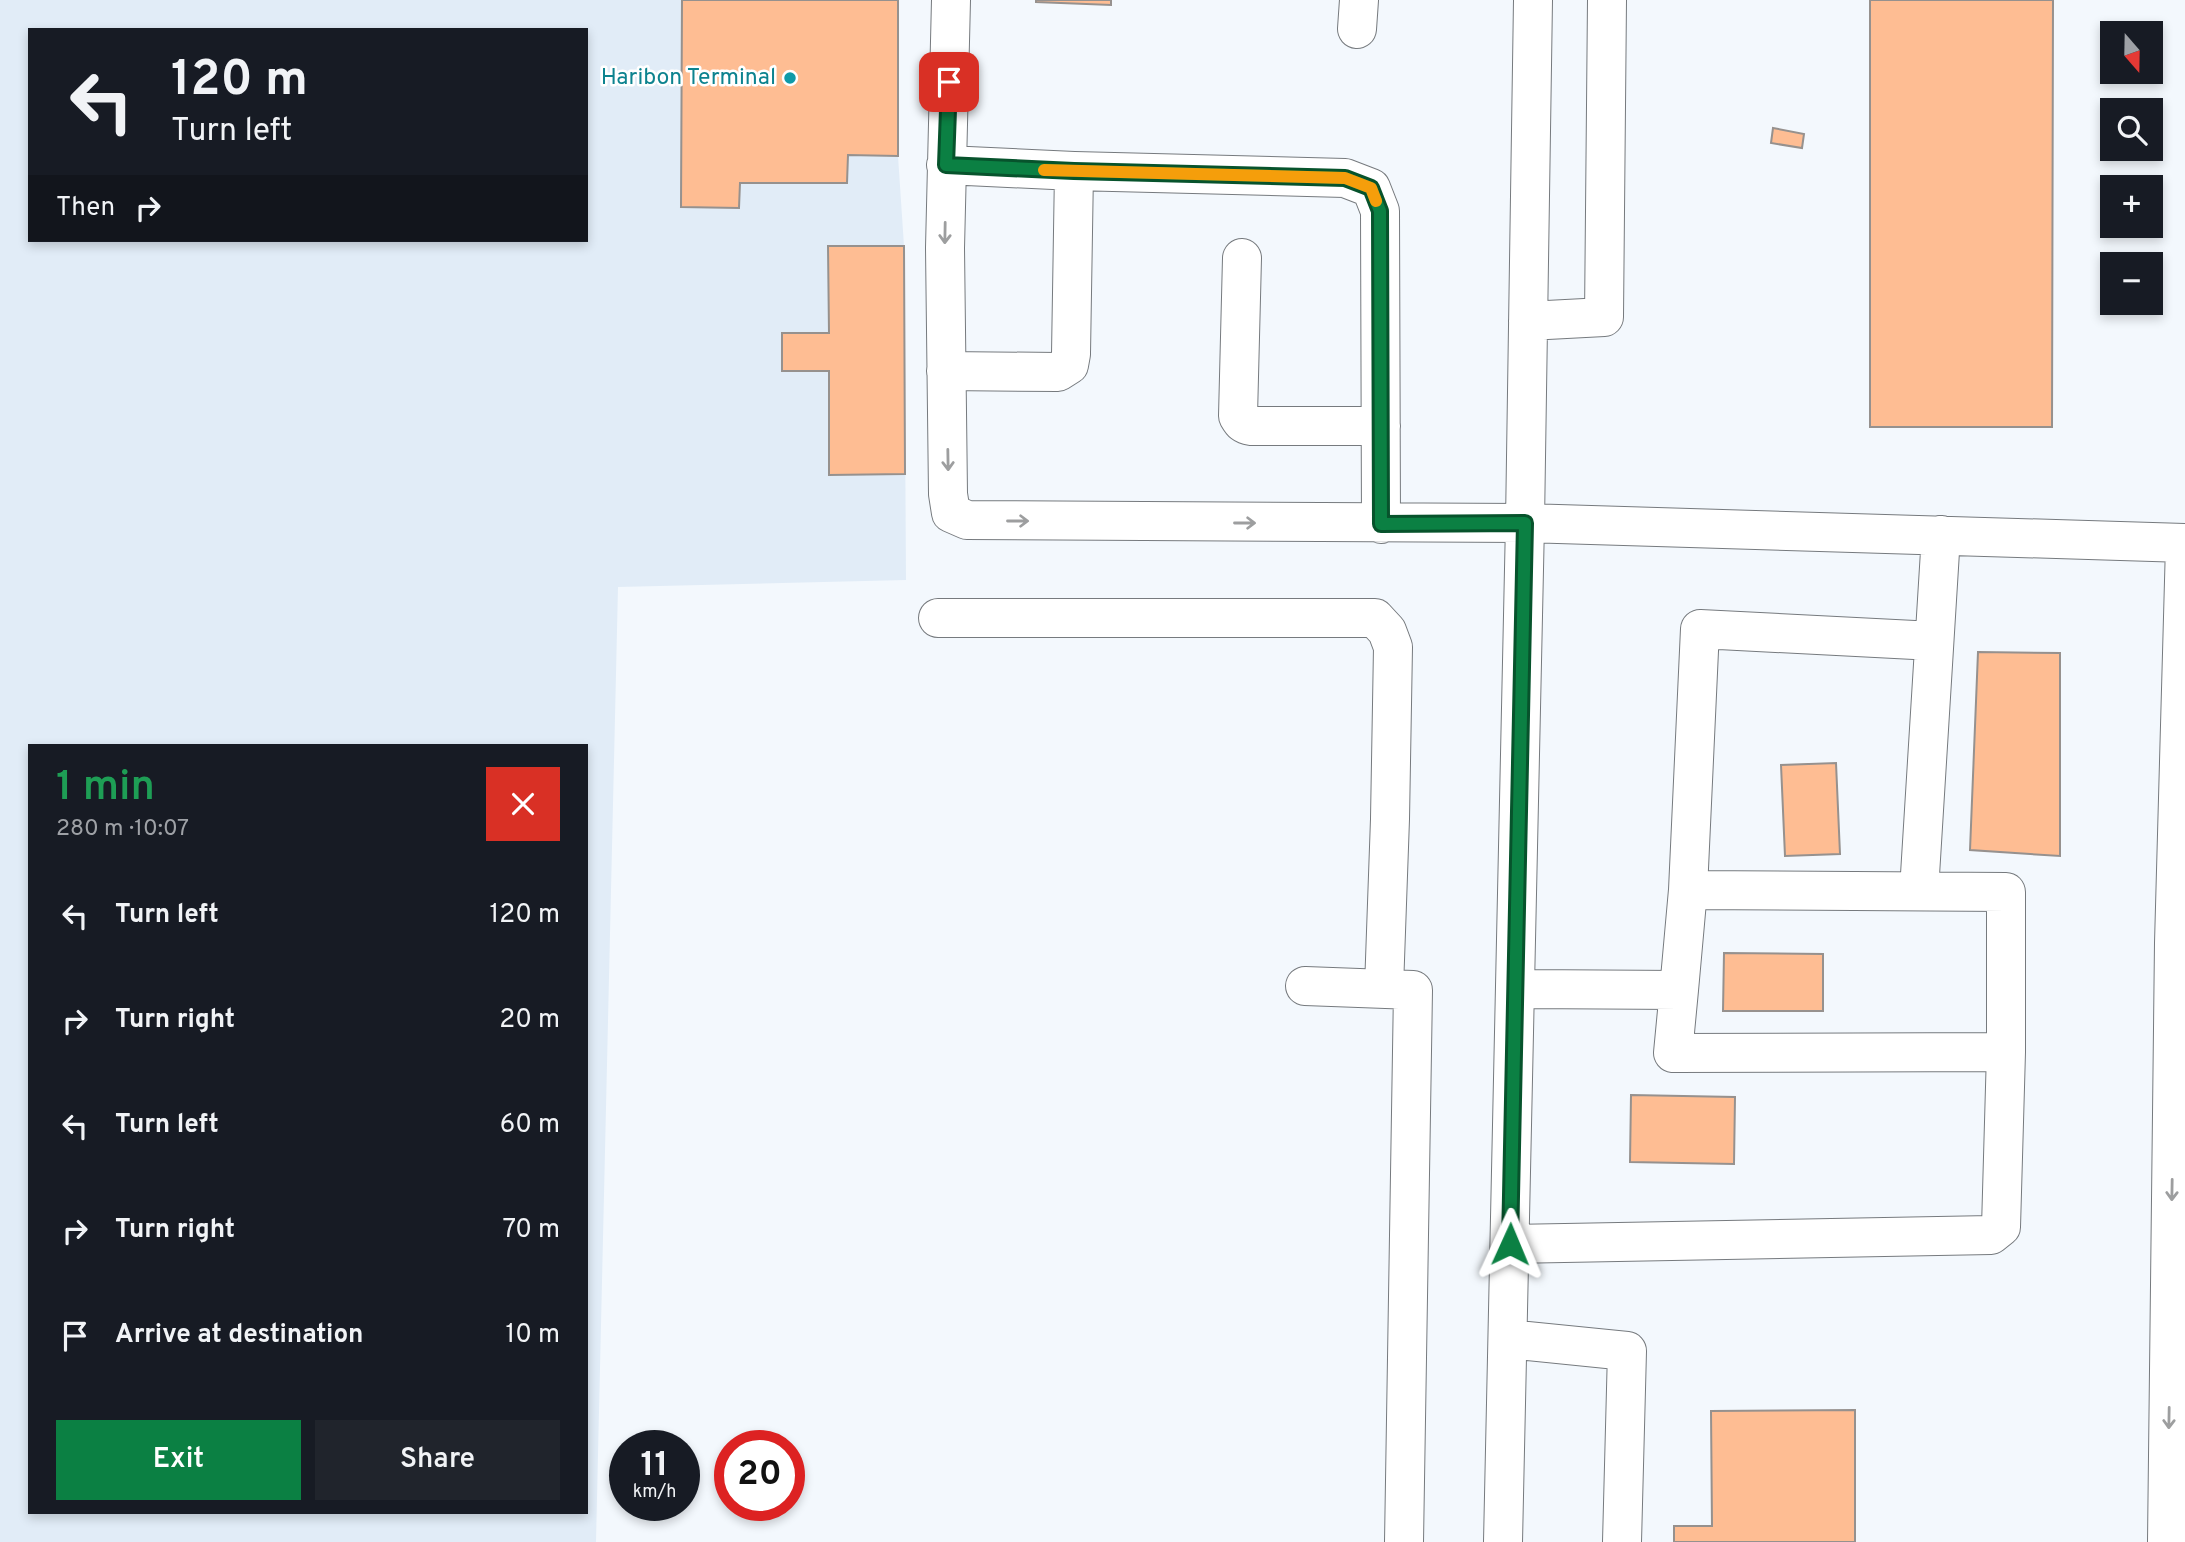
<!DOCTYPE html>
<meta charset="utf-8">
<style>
body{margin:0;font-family:Overpass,sans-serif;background:#20242c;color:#f1f3f6;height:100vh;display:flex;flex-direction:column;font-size:26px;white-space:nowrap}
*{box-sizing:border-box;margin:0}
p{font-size:23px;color:#9ea1a6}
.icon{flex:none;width:38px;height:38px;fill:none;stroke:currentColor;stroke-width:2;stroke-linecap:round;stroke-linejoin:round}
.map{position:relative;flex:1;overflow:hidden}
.panel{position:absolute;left:28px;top:744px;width:560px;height:770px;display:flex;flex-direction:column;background:#171b24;border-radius:0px;box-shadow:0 4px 10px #0003}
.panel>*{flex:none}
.top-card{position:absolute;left:28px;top:28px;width:560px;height:214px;border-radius:0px;box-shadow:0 4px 10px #0003;background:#171b24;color:#f1f3f6;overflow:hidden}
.needle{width:46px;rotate:160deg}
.tools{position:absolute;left:2100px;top:21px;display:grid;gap:14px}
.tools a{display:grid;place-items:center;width:63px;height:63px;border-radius:0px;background:#171b24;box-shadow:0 4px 10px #0003;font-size:35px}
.speed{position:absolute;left:609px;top:1430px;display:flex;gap:14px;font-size:35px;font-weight:700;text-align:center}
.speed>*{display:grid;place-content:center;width:91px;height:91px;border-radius:50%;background:#171b24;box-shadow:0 4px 10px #0003;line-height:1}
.speed small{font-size:18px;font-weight:400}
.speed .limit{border:10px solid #d22;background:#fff;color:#111}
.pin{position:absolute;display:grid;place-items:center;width:60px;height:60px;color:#fff;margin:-30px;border-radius:14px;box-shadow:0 4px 10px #0006}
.me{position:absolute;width:77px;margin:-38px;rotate:1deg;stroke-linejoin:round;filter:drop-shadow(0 0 5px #0008)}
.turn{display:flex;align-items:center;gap:24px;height:147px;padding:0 28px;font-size:32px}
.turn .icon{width:91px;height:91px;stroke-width:2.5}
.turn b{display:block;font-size:49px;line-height:60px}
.then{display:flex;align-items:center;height:66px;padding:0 28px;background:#0003;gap:14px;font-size:26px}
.round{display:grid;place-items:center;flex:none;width:74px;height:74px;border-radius:0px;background:#20242c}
.head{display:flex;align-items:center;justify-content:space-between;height:119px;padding:0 28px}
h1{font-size:42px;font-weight:600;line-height:52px;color:#1e9e55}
.action{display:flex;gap:14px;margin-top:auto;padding:14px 28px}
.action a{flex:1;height:80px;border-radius:0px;background:#0b8043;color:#fff;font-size:28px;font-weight:600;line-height:80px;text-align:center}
.action a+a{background:#20242c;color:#f1f3f6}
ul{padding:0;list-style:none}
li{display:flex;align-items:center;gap:21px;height:105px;padding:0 28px}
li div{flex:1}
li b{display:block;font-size:26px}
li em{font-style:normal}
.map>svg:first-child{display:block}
.built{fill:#e1ecf7;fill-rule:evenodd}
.building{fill:#febd93;stroke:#96918e;stroke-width:2}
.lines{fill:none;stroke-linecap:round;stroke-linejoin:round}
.minor-casing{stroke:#767a7e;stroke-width:40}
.minor{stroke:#fff;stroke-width:38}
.oneway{stroke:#9d9e9f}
.route-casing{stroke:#07532c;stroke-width:18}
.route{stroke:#0b8043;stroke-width:12}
.slow{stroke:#f59e0b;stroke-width:12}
.culture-dot{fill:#0f9aa8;stroke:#fff;stroke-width:2.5}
.labels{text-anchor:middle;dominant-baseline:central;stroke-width:5;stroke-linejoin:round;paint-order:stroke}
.culture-label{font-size:23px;fill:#0d838f;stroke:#fff;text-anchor:end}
</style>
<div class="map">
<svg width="2185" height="1542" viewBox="0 0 2185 1542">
<rect width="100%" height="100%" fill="#f3f8fd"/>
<path class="built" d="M0,0H898V156L904,246L906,580L618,587L596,1542H0ZM30,30H586V240H30ZM30,746H586V1512H30Z"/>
<path class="building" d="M682,0H898V156L848,155L847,183H740L739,208L681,207Z
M1036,0H1111V5L1036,2Z
M1870,0H2053L2052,427H1870Z
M1773,128L1804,134L1802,148L1771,143Z
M828,246H904L905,474L829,475V371H782V333H829Z
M1978,652L2060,653V856L1970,850Z
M1836,763L1840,854L1785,856L1781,765Z
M1724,953L1823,954V1011H1723Z
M1631,1095L1735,1097L1734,1164L1630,1162Z
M1855,1410V1542H1674V1526H1712L1711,1411Z"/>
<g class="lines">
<g class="minor-casing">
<path id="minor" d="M951,0L945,248L948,494L951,513L967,520L1525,523L2185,543
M1357,29L1359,0
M946,165L1074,171L1345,178L1371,188L1380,211L1381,524
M1242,258L1238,416C1242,423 1244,425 1251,426H1381
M1528,321L1604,317L1607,0
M946,371L1058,372L1069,365L1071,354L1074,171
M938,618H1375L1387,631L1393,647L1390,819L1384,988
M1688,890L1700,629L1934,641
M1919,891L1941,535
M1305,986L1413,990L1404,1542
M1679,990L1673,1053L2006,1052
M1510,1244L1991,1235L2001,1227L2006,1052V892L1688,890L1679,990L1515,989
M1508,1339L1627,1351L1622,1542
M1503,1542L1525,523L1533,0
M2167,1542L2174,943L2185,545"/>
</g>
<use href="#minor" class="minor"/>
</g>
<defs><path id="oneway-shaft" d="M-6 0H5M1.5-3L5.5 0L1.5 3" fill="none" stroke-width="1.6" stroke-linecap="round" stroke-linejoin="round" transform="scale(1.75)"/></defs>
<g class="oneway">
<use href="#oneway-shaft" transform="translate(945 233) rotate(91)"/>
<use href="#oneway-shaft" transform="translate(948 460) rotate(89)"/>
<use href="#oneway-shaft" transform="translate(1018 521)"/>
<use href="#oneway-shaft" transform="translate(1245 523)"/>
<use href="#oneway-shaft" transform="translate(2172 1190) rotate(91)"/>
<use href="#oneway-shaft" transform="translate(2169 1418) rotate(91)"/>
</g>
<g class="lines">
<g class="route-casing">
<path id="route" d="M949,82L946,165L1074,171L1345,178L1371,188L1380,211L1381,524L1525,523L1510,1244"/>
</g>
<use href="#route" class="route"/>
<path class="slow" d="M1044,170L1345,178L1371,188L1376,201"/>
</g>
<circle class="culture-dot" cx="790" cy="78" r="7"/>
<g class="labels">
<g class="culture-label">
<text x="776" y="78">Haribon Terminal</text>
</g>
</g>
</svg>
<div class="tools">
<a><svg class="needle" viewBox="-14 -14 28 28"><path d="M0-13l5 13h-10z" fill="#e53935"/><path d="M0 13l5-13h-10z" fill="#9ea1a6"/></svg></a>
<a><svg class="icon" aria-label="search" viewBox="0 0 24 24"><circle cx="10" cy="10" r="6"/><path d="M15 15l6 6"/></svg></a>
<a>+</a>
<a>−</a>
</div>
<div class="speed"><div>11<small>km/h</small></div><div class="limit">20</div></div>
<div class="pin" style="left:949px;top:82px;background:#d93025"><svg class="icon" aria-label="arrive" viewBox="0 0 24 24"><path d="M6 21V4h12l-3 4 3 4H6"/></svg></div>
<svg class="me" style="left:1510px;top:1244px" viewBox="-20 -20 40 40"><path d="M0-17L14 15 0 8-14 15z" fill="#0b8043" stroke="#fff" stroke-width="4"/></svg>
<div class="top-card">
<div class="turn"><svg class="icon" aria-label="left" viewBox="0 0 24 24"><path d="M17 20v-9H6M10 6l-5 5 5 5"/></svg><div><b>120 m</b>Turn left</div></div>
<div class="then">Then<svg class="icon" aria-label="right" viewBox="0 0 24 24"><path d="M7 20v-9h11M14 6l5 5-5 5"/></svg></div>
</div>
<section class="panel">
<div class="head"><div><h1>1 min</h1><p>280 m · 10:07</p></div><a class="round" style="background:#d93025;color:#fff"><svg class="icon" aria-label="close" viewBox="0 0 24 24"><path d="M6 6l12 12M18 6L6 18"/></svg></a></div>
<ul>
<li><svg class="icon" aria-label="left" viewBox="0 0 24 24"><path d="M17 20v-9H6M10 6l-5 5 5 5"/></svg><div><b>Turn left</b></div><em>120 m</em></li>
<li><svg class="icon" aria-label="right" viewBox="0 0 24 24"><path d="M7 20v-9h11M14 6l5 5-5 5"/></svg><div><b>Turn right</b></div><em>20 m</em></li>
<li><svg class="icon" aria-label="left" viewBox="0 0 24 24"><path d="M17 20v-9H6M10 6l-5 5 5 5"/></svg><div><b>Turn left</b></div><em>60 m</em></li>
<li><svg class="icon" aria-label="right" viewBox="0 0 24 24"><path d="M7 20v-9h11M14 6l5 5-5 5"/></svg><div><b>Turn right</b></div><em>70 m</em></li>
<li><svg class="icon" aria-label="arrive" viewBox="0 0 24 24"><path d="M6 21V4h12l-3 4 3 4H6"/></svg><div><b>Arrive at destination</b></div><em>10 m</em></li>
</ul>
<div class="action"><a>Exit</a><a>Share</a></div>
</section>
</div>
